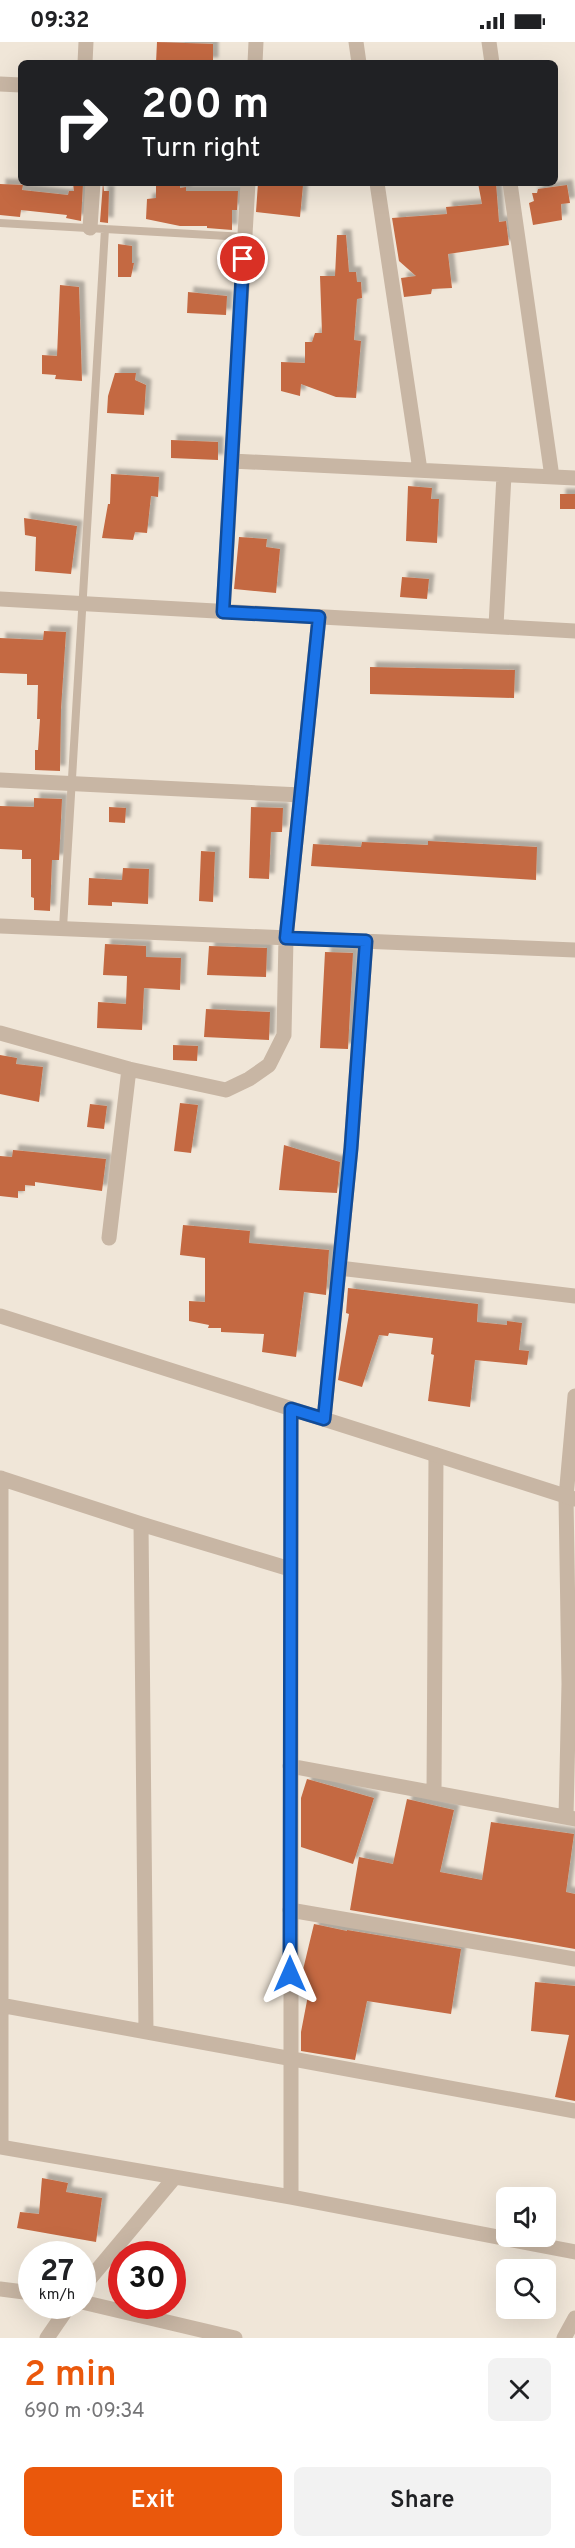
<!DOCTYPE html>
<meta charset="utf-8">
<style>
body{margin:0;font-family:Overpass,sans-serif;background:#f2f2f2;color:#202124;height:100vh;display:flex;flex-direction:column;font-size:22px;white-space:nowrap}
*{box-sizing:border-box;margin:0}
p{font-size:20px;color:#757577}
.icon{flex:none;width:33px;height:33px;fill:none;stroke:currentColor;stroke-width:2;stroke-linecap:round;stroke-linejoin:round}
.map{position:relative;height:2296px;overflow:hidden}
.drawer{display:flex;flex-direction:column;background:#fff;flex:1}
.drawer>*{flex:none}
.guide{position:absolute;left:18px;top:18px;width:540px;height:126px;border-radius:9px;box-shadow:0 6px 24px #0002;background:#202124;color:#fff;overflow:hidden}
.buttons{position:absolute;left:496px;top:2145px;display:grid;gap:12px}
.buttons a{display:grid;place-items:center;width:60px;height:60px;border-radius:9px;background:#fff;box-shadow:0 6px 24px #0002;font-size:30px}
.speed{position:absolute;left:18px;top:2199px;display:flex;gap:12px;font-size:30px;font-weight:700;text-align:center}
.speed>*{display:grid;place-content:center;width:78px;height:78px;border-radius:50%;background:#fff;box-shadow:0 6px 24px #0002;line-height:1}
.speed small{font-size:15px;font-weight:400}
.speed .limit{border:9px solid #d22;background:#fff;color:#111}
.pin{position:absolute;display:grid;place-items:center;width:51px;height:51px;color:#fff;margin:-26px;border:3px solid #fff;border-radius:50%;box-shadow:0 2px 6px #0007}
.me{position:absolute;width:66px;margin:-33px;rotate:0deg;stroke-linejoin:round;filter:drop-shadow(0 0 4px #0008)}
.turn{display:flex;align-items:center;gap:21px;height:126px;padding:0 24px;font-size:27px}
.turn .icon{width:78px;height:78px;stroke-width:2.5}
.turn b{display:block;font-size:42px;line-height:51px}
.round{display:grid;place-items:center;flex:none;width:63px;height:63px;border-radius:9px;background:#f2f2f2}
.headline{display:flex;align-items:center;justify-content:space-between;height:102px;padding:0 24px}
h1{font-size:36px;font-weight:600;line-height:45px;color:#ea580c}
.cta{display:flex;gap:12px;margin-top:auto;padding:12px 24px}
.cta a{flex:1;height:69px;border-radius:9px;background:#ea580c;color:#fff;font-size:24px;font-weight:600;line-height:69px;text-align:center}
.cta a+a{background:#f2f2f2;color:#202124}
.status{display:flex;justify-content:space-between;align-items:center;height:42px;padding:0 30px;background:#fff;direction:ltr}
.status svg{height:16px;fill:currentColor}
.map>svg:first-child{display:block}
.building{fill:#c46942;filter:url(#shadow)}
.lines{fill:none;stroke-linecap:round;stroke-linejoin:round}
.service{stroke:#c8b6a4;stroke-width:8}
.minor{stroke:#c8b6a4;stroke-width:15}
.tertiary{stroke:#c8b6a4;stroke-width:15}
.route-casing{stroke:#114b97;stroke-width:15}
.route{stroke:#1a73e8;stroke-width:10}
</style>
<div class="status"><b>09:32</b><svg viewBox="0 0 49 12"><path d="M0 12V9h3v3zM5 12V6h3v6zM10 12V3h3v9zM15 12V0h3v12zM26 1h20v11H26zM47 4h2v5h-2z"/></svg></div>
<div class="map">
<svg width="575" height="2296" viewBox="0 0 575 2296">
<defs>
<filter id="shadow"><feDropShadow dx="5.5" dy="-5.5" stdDeviation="1.5" flood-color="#0004"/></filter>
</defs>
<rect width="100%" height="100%" fill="#f0e6d8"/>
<path class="building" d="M157,0L213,2V21H156Z
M73,141H83L81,179L66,176L67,173L21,168L20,175L0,173V142L23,143L22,148L68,153L69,149H74Z
M103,141L104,149H109L108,181L100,180Z
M156,141H180V146L186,145V149H238L237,168H232V188L207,186V184H180L146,177L147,157L156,156Z
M258,141L303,143L300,175L256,170Z
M478,141H496L499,180L506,179L509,203L448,212L452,246L432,247L431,252L404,255L401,236L416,234L399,219L392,176L447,172L446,165L482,162Z
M567,143L570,161L561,162L562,178L533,183L529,161L534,159L532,151H537L538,147Z
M337,193H346L349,230H356L357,240H361L362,256L357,257L354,298L361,299L356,356L336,355L301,342L300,354L281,349V320L305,321V300H312L315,291H322L320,234H335Z
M118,202L132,204V221H134L131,235H118Z
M60,243L79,245L82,339L55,337L56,333L42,332V313L57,314Z
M188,250L227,254L226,273L187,271Z
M115,331H136L135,338L146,343L144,373L107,371L108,354Z
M171,398L218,400V418L171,416Z
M111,432L159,435L158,455L151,454L147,491L135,490L133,498L102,496L108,462H110Z
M408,444L432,446L431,457H439L437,501L406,499Z
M560,452H575V467H560Z
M24,476L77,484L71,532L35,529L36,495L25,493Z
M239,495L267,497L266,505L280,507L276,551L234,547Z
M402,535L429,537L427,557L400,555Z
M44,589L66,590L61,667L60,729L35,728V708H38L40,677H37L38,643H27V632L0,631V596L43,598Z
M370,625L515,628L514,656L370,652Z
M34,756L62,757L59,818H52L50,869L34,868V856L31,855V817H22V808L0,807V764L34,765Z
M109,765L126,766L125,781L109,780Z
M251,765L283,766L282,790H271L269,837L249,836Z
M428,799L537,805L536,838L311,824L313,802L361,805L362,800L428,803Z
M201,809L215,810L213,860L199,859Z
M123,826L149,827L148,862L112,860V864L88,863L89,836L122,838Z
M105,902L146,904V915L181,916L180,948L144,946L142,988L97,986L98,960L126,962L127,934L103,933Z
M209,904L267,906L266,935L207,933Z
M325,910L353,911L348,1007L320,1006Z
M206,967L270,970L269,998L204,995Z
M173,1003L198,1004L197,1019L173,1018Z
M0,1013L17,1016L16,1022L43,1025L39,1060L0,1052Z
M180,1061L198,1063L191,1111L174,1109Z
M90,1062L107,1064L104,1087L87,1085Z
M284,1103L340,1120L337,1151L279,1148Z
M13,1108L106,1117L102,1149L35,1140V1144L25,1143V1149H18V1156L0,1154V1114L12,1115Z
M183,1183L250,1189L249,1201L329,1208L326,1253L304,1250L296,1315L262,1310L264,1292L221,1290V1286H208L209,1283L189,1279V1259L205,1260V1216L180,1213Z
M348,1246L478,1262L477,1280L507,1283V1279L522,1281L519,1308L529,1309L527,1323L475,1318L470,1365L428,1359L434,1313L431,1312L433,1296L389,1291L388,1294L379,1293L362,1345L338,1338L349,1272L346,1271Z
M307,1737L374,1756L353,1822L301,1805V1756Z
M407,1757L454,1768L440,1830L482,1838L491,1780L574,1792L566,1850L575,1852V1907L350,1868L359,1815L393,1822Z
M314,1882L347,1889V1888L461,1907L451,1972L367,1959L355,2018L301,2009V1990L310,1943L301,1941V1936Z
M535,1940L575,1944V2059L555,2055L569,1993L531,1989Z
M42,2136L68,2141L66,2150L102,2156L96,2200L17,2186L20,2170L39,2172Z"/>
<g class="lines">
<path class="service" d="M0,181L245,195
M63,886L105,187"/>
<path class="minor" d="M356,0L359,21
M489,0L492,21
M85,21L86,0
M255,21L256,0
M0,42L21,43
M377,141L420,428
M510,141L552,435
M90,186L93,141
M232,419L575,436
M0,557L575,589
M223,570L248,141
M496,584L504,433
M0,738L301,753
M0,884L575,908
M0,991L129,1027L226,1048L249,1037L269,1023L284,993L286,896L319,575
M109,1196L129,1027
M339,1226L575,1254
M324,1377L351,1106L366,899
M0,1436L141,1482L290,1527
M1,1436V2105
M141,1482L146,1990
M290,1724L575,1777
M434,1751L436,1413
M566,1775L569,1642L566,1455L575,1354
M290,1868L575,1917
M0,1963L575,2069
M0,2105L291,2155L575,2210
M291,2155V1367
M82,2246L175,2135
M0,2247L32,2251
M82,2260L235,2296
M47,2296L69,2264
M564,2296L575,2276"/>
<path class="tertiary" d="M0,1274L575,1457"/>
</g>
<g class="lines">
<g class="route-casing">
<path id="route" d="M243,217L223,570L319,575L286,896L366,899L351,1106L324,1377L291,1367L290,1932"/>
</g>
<use href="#route" class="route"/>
</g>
</svg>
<div class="buttons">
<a><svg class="icon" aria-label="sound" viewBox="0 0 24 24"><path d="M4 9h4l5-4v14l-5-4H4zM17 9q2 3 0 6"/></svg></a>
<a><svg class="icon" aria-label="search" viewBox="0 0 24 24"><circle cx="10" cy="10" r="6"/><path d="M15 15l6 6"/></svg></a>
</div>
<div class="speed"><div>27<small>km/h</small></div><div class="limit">30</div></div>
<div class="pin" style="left:243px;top:217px;background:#d93025"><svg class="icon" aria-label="arrive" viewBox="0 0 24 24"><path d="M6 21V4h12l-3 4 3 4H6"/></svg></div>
<svg class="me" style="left:290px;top:1932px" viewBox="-20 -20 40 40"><path d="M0-17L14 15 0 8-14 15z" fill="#1a73e8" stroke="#fff" stroke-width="4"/></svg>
<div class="guide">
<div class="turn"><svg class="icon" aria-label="right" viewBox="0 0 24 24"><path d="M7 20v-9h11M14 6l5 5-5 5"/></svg><div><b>200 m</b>Turn right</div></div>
</div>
</div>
<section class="drawer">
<div class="headline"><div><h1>2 min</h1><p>690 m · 09:34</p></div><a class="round"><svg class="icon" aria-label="close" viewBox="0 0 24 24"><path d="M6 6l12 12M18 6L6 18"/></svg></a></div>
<div class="cta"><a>Exit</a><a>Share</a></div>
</section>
